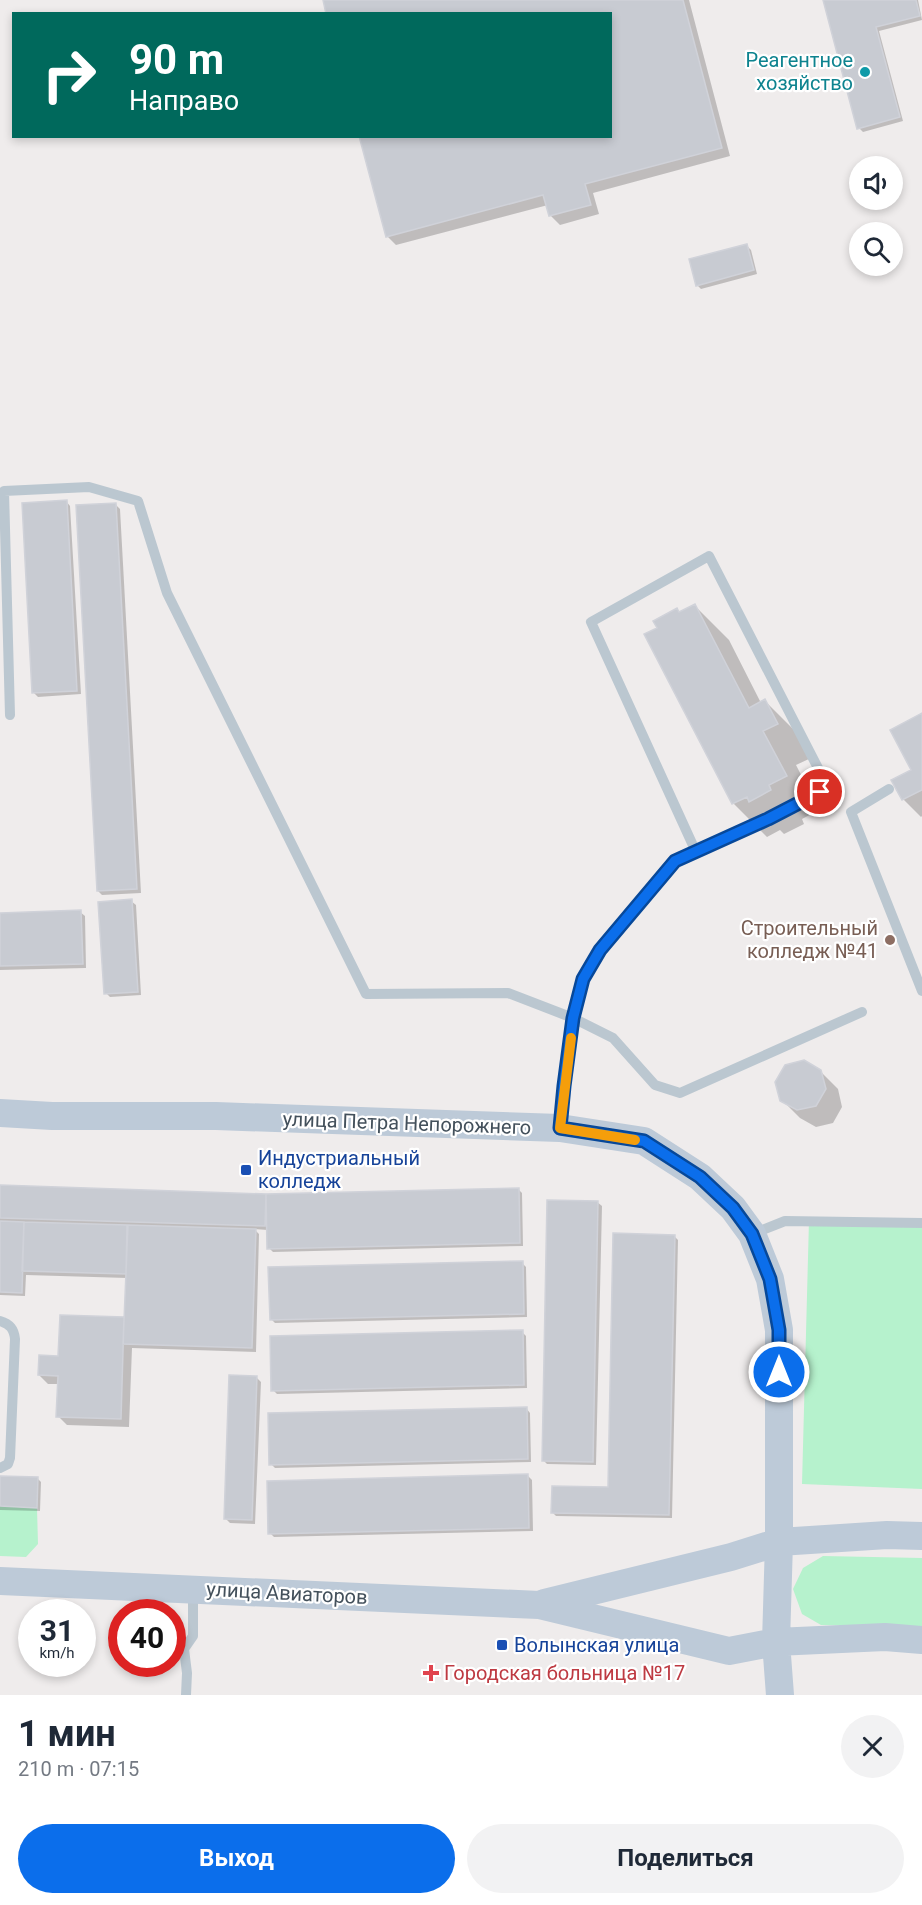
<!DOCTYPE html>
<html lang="ru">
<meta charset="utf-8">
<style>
body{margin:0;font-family:Roboto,sans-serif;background:#f2f2f3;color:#1f2937;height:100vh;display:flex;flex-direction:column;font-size:22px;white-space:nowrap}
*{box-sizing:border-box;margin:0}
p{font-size:20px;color:#747a83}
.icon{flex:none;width:33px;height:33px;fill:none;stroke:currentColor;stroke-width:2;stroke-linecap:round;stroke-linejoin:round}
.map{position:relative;height:1695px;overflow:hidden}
.side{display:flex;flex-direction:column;background:#fff;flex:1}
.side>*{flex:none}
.guide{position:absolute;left:12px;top:12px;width:600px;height:126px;border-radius:0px;box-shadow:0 3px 9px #0003;background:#00695c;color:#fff;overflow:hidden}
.fabs{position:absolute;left:849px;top:156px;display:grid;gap:12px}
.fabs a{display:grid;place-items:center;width:54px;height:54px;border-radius:50%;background:#fff;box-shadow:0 3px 9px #0003;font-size:30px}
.speed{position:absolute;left:18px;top:1599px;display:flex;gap:12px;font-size:30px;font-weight:700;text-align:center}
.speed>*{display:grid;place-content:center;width:78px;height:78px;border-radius:50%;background:#fff;box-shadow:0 3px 9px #0003;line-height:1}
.speed small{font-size:15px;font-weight:400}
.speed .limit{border:9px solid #d22;background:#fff;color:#111}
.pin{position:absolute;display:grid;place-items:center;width:51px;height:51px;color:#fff;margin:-26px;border:3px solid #fff;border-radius:50%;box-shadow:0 2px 6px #0007}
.me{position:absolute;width:66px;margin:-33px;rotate:0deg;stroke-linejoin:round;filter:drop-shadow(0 0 4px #0008)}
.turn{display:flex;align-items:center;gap:21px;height:126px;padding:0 18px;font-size:27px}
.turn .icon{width:78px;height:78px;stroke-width:2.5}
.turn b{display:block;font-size:42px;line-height:51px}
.round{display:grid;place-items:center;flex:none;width:63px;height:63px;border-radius:32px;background:#f2f2f3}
.head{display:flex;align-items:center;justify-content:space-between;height:102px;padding:0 18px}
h1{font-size:36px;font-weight:700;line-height:45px}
.cta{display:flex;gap:12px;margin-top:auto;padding:12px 18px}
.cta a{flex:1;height:69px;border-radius:36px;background:#0b6eeb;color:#fff;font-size:24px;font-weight:700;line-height:69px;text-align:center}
.cta a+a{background:#f2f2f3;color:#1f2937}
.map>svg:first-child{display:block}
.green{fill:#b6f2cd}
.shadow{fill:#0003}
.building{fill:#c8cbd2;stroke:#d0d2d9;stroke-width:1.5}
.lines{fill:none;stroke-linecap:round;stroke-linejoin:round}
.lane{stroke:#bbc7d0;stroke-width:10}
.secondary{stroke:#bdcad8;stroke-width:28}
.route-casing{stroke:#074899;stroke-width:15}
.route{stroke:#0b6eeb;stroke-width:10}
.slow{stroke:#f59e0b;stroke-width:10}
.culture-dot{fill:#0f9aa8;stroke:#fff;stroke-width:2}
.education-dot{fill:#8d6e63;stroke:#fff;stroke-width:2}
.transit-dot{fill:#1a4fb4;stroke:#fff;stroke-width:2}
.health-dot{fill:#e0444e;stroke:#fff;stroke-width:2}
.labels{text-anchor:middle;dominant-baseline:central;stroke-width:4.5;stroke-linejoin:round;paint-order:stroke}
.culture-label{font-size:20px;fill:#0d838f;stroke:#fff;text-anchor:end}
.education-label{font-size:20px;fill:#785e54;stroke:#fff;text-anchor:end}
.street-label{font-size:20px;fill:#43505b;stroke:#fff}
.transit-label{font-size:20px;fill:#164399;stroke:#fff;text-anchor:start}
.health-label{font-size:20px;fill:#be3a42;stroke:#fff;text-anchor:start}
</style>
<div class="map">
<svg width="922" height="1695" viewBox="0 0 922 1695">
<rect width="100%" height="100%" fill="#efecec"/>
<path class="green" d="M809,1220L922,1226V1489L802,1484Z
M0,1506L37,1508L38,1544L26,1557L0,1556Z
M823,1556L922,1558V1627L821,1625L802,1614L793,1589L803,1568Z"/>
<path class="shadow" d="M324,0H689L730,156L593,193L599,214L560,225L551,216L548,205L396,245L387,236L610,136V14Z
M825,0H918L922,20L879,31L903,121L863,132L859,128Z
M747,246L751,250L757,274L701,289L697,285Z
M66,501L70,506L81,694L38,697L34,693Z
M115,504L120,509L141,893L102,895L98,891Z
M695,606L729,640L761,703L765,701L799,735L811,758L796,765L819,810L802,819L804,824L784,834L780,830L767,837L733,803L680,614Z
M922,715V816L921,817L903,799L913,770Z
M131,901L136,905L141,995L110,997L106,993Z
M80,912L85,916L86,968L0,970V914Z
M820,1071L838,1089L842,1107L833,1123L816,1127L800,1118L782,1100Z
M0,1187L266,1196L518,1189L522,1193L523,1246L273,1252L269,1248L268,1230L254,1229L259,1234L256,1352L132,1348L129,1427L67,1425L58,1416L59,1384H48L39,1375L60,1357L61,1316L126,1318L127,1278L26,1275L25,1296L0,1295Z
M597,1202L602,1206L596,1465L547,1464L543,1460Z
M674,1236L678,1240L672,1518L556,1516L552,1512L609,1488Z
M522,1263L526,1267L527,1317L275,1323L271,1319Z
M522,1332L526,1336L527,1388L277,1394L273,1390Z
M256,1377L261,1382L255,1524L230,1523L226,1519Z
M526,1408L530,1413L531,1462L275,1468L271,1464Z
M528,1476L532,1480L533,1531L274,1537L270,1533Z
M0,1477L37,1478L41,1482L40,1511L0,1510Z"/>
<path class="building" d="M323,0H683L722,148L585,184L591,205L549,216L543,195L386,237L359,136H610V14H326Z
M323,0H683L722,148L585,184L591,205L549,216L543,195L386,237L359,136H610V14H326Z
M823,0H916L920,16L876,27L900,117L857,129Z
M747,244L754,270L696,286L689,259Z
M67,500L77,691L32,693L22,503Z
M116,503L137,889L97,891L76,505Z
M695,604L749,708L765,699L778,724L763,731L787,776L769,785L771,790L749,802L747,797L732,804L644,634L657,628L653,621L677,608L679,612Z
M922,713V790L902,800L891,780L911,770L890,730Z
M132,899L138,992L104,994L98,902Z
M81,910L83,964L0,966V913Z
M804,1060L821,1070L826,1089L816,1106L797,1110L780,1101L775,1082L785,1065Z
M0,1185L266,1194L265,1226L0,1218Z
M519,1188L520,1243L267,1249L266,1194Z
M547,1200L598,1201L593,1462L542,1461Z
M0,1221L24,1222L22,1293L0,1292Z
M24,1222L127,1225L126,1274L22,1271Z
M128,1225L256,1229L252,1348L123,1344Z
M613,1233L675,1235L669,1515L551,1513L552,1486L608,1487Z
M523,1261L524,1314L270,1320L268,1267Z
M60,1315L124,1317L121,1419L56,1417L58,1376L38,1375L39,1355L58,1356Z
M523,1330L524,1385L271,1391L270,1336Z
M229,1375L257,1376L252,1520L224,1519Z
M527,1407L528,1459L269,1465L268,1413Z
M528,1474L529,1528L268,1534L267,1481Z
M0,1476L38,1477L37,1508L0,1506Z"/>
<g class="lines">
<path class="lane" d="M10,715L4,491L89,487L138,501L167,593L366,994L508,993L573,1018L613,1038L655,1085L680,1093L862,1012
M889,789L851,812L922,991
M560,1128L564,1086L573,1018L583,979L600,950L675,861L768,819L820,792L819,770L709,556L591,622L696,852
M752,1234L785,1221L922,1223
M0,1321C10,1324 14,1329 15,1339L10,1458L8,1464L0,1468
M186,1695L187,1673L184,1649L193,1636V1591"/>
<path class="secondary" d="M0,1113L52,1116H216L560,1128L644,1141L700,1177L733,1208L752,1234L770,1279L779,1330V1542L776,1642L780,1695
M0,1581L539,1605L729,1651L776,1642L885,1637L922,1640
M544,1603L731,1557L779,1542L887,1535L922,1536"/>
</g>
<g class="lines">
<g class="route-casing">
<path id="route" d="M779,1372V1330L770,1279L752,1234L733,1208L700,1177L644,1141L560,1128L564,1086L573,1018L583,979L600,950L675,861L768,819L820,792"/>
</g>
<use href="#route" class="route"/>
<path class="slow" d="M571,1038L560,1128L635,1140"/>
</g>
<circle class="culture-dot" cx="865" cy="72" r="6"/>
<circle class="education-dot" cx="890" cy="940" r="6"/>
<g class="transit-dot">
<rect x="240" y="1164" width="12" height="12" rx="3"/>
<rect x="496" y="1639" width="12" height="12" rx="3"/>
</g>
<path class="health-dot" d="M428 1664h6v6h6v6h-6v6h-6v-6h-6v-6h6z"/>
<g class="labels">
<g class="culture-label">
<text x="853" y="60">Реагентное<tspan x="853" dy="23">хозяйство</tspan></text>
</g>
<g class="education-label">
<text x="878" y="928">Строительный<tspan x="878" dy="23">колледж №41</tspan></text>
</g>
<g class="street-label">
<text transform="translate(407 1123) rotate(2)">улица Петра Непорожнего</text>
<text transform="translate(287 1593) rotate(3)">улица Авиаторов</text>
</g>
<g class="transit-label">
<text x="258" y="1158">Индустриальный<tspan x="258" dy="23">колледж</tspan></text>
<text x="514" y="1645">Волынская улица</text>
</g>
<g class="health-label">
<text x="444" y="1673">Городская больница №17</text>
</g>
</g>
</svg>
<div class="fabs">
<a><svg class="icon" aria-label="sound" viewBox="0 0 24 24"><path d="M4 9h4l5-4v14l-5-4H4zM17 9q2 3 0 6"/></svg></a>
<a><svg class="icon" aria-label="search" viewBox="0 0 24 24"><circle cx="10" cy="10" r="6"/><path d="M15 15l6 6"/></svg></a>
</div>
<div class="speed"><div>31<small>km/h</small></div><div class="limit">40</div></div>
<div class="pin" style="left:820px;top:792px;background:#d93025"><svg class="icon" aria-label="arrive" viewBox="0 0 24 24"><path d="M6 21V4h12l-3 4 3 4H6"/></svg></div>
<svg class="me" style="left:779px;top:1372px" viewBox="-20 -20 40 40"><circle r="17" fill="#0b6eeb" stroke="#fff" stroke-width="3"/><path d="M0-11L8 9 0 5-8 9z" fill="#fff"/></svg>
<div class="guide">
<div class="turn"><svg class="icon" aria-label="right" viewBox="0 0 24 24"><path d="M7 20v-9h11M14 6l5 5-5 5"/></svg><div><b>90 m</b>Направо</div></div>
</div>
</div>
<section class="side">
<div class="head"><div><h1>1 мин</h1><p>210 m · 07:15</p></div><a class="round"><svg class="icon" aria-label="close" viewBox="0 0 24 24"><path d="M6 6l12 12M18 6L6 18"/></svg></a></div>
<div class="cta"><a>Выход</a><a>Поделиться</a></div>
</section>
